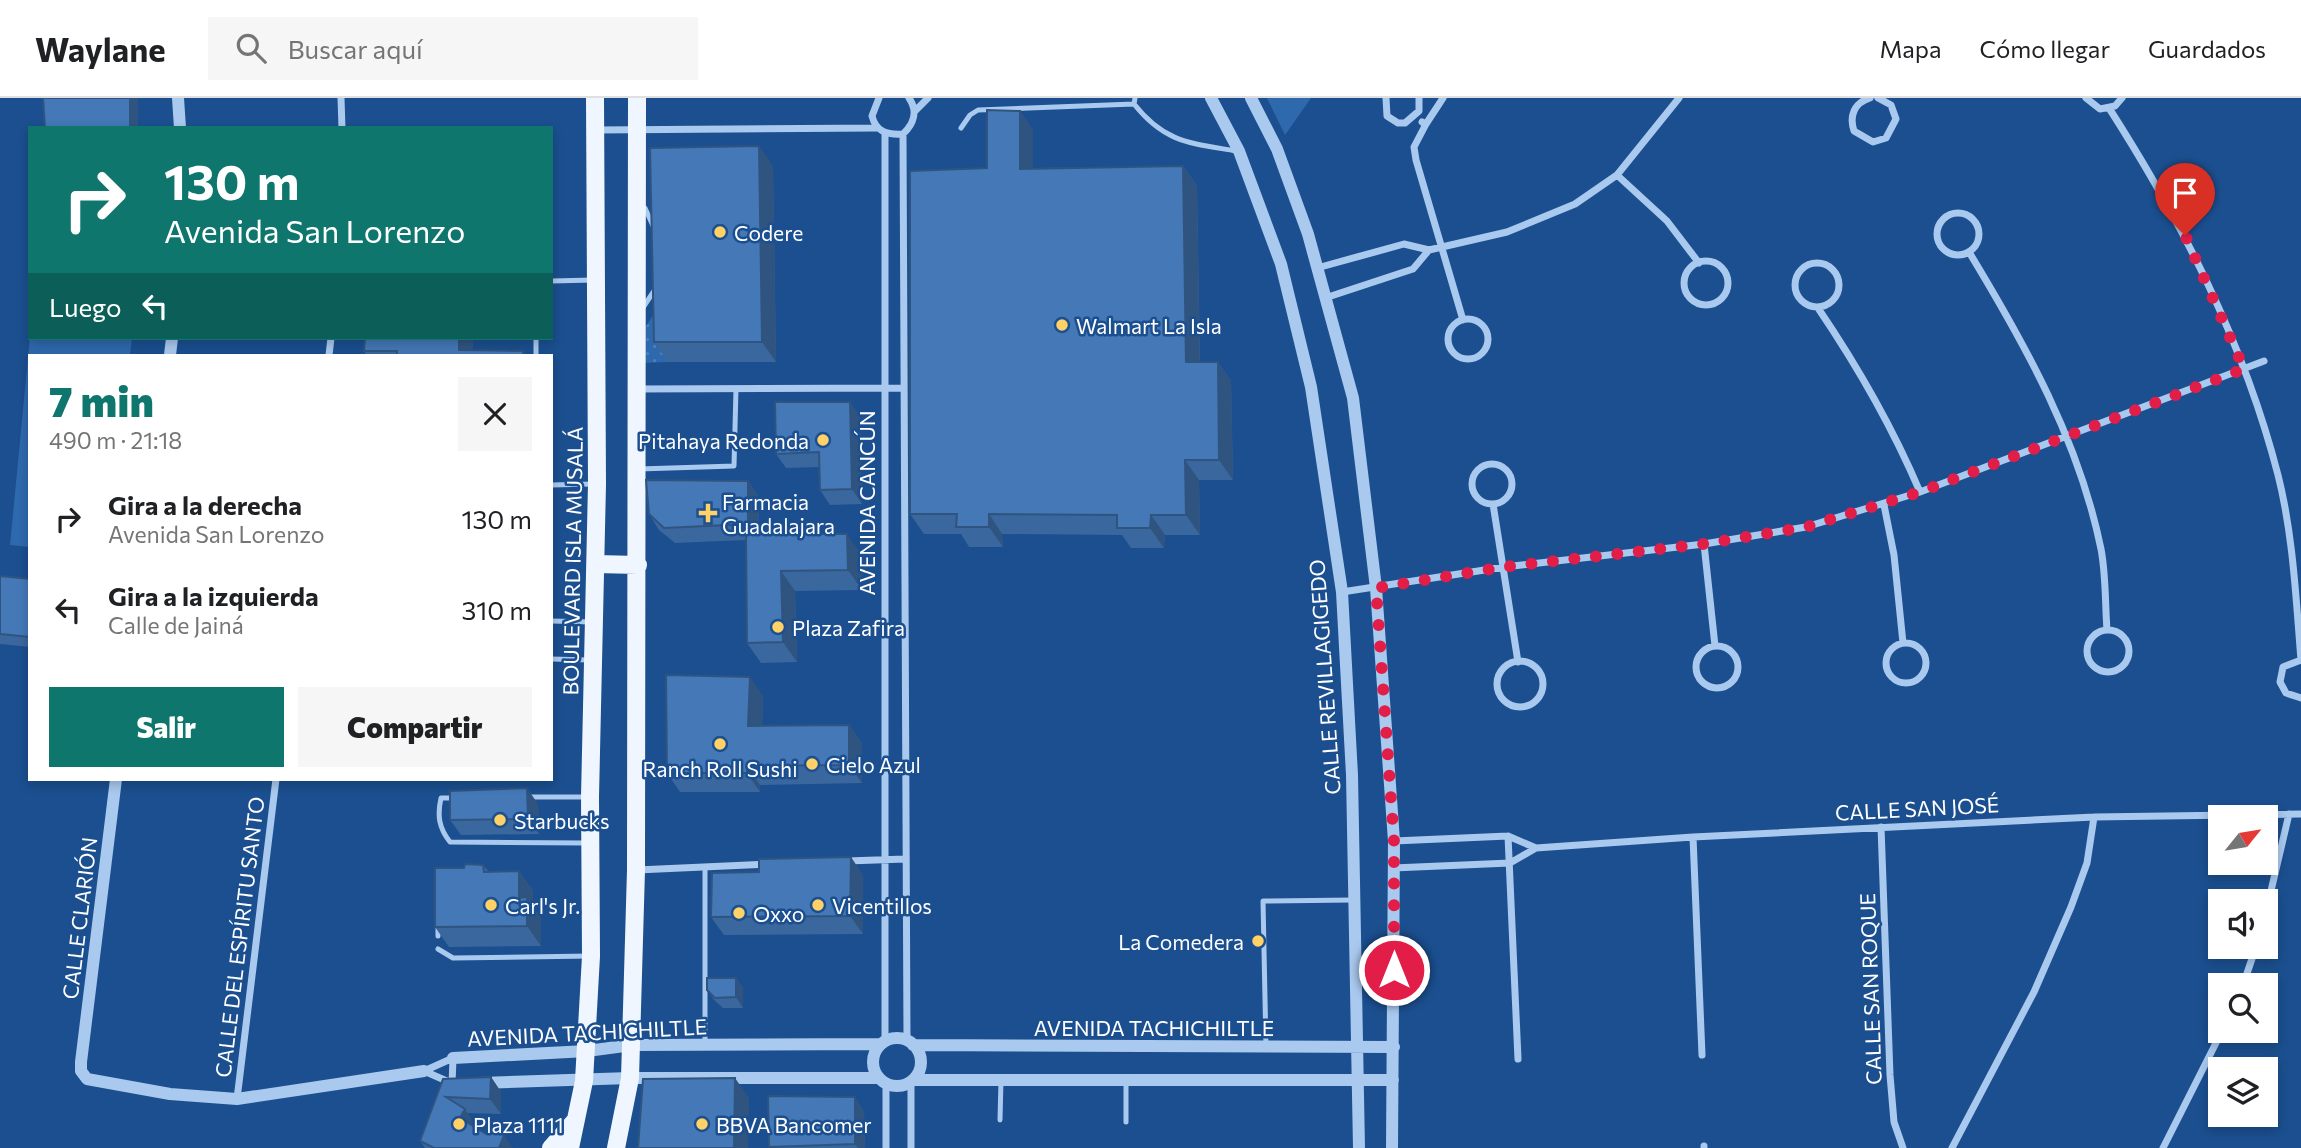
<!DOCTYPE html>
<html lang="es">
<meta charset="utf-8">
<style>
body{margin:0;font-family:Commissioner,sans-serif;background:#f6f6f6;color:#202124;height:100vh;display:flex;flex-direction:column;font-size:26px;white-space:nowrap}
*{box-sizing:border-box;margin:0}
p{font-size:23px;color:#757577}
.icon{flex:none;width:38px;height:38px;fill:none;stroke:currentColor;stroke-width:2;stroke-linecap:round;stroke-linejoin:round}
.map{position:relative;flex:1;overflow:hidden}
.sheet{position:absolute;left:28px;top:256px;width:525px;height:427px;display:flex;flex-direction:column;background:#fff;border-radius:0px;box-shadow:0 4px 10px #0003}
.sheet>*{flex:none}
.banner{position:absolute;left:28px;top:28px;width:525px;height:214px;border-radius:0px;box-shadow:0 4px 10px #0003;background:#0f766e;color:#fff;overflow:hidden}
.needle{width:46px;rotate:60deg}
.fabs{position:absolute;left:2208px;top:707px;display:grid;gap:14px}
.fabs a{display:grid;place-items:center;width:70px;height:70px;border-radius:0px;background:#fff;box-shadow:0 4px 10px #0003;font-size:35px}
.pin{position:absolute;display:grid;place-items:center;width:60px;height:60px;color:#fff;margin:-72px -30px;border-radius:50% 50% 50% 0;rotate:-45deg;box-shadow:0 0 7px #0007}
.pin .icon{rotate:45deg}
.me{position:absolute;width:77px;margin:-38px;rotate:0deg;stroke-linejoin:round;filter:drop-shadow(0 0 5px #0008)}
.turn{display:flex;align-items:center;gap:24px;height:147px;padding:0 21px;font-size:32px}
.turn .icon{width:91px;height:91px;stroke-width:2.5}
.turn b{display:block;font-size:49px;line-height:60px}
.then{display:flex;align-items:center;height:66px;padding:0 21px;background:#0003;gap:14px;font-size:26px}
.round{display:grid;place-items:center;flex:none;width:74px;height:74px;border-radius:0px;background:#f6f6f6}
.headline{display:flex;align-items:center;justify-content:space-between;height:119px;padding:0 21px}
h1{font-size:42px;font-weight:800;line-height:52px;color:#0f766e}
.cta{display:flex;gap:14px;margin-top:auto;padding:14px 21px}
.cta a{flex:1;height:80px;border-radius:0px;background:#0f766e;color:#fff;font-size:28px;font-weight:800;line-height:80px;text-align:center}
.cta a+a{background:#f6f6f6;color:#202124}
ul{padding:0;list-style:none}
li{display:flex;align-items:center;gap:21px;height:91px;padding:0 21px}
li div{flex:1}
li b{display:block;font-size:26px}
li em{font-style:normal}
header{display:flex;align-items:center;gap:42px;box-sizing:border-box;height:98px;padding:0 35px;background:#fff;border-bottom:2px solid #e0e0e0}
header strong{font-size:33px}
nav{display:flex;gap:38px;margin-inline-start:auto;font-size:24px}
.search{width:490px;height:63px;background:#f6f6f6;display:flex;align-items:center;gap:18px;box-sizing:border-box;padding:0 24px;border-radius:0px;color:#757577;font-size:26px}
.map>svg:first-child{display:block}
.grass{fill:#2e69ad}
.garden{fill:url(#garden-dots)}
.lines{fill:none;stroke-linecap:round;stroke-linejoin:round}
.service{stroke:#a9c9ee;stroke-width:5}
.minor{stroke:#a9c9ee;stroke-width:7}
.tertiary{stroke:#a9c9ee;stroke-width:12}
.primary{stroke:#f0f6ff;stroke-width:18}
.wall{fill:#3a679d}
.shaded-wall{fill:#305480}
.building{fill:#4478b7;stroke:#305480;stroke-width:2}
.route{stroke:#e11d48;stroke-width:12;stroke-dasharray:0 21.6}
.poi-dot{fill:#ffd166;stroke:#1b4f8f;stroke-width:2.5}
.labels{text-anchor:middle;dominant-baseline:central;stroke-width:5;stroke-linejoin:round;paint-order:stroke}
.poi-label{font-size:21px;fill:#fff;stroke:#1b4f8f;text-anchor:start}
.street-label{font-size:21px;fill:#fff;stroke:#1b4f8f}
</style>
<header>
<strong>Waylane</strong>
<div class="search"><svg class="icon" aria-label="search" viewBox="0 0 24 24"><circle cx="10" cy="10" r="6"/><path d="M15 15l6 6"/></svg>Buscar aquí</div>
<nav><a>Mapa</a><a>Cómo llegar</a><a>Guardados</a></nav>
</header>
<div class="map">
<svg width="2301" height="1050" viewBox="0 0 2301 1050">
<defs>
<pattern id="garden-dots" width="8" height="8" patternUnits="userSpaceOnUse" patternTransform="scale(1.75)"><rect width="8" height="8" fill="#2e69ad"/><path d="M2 2h.1M6 6h.1" fill="none" stroke="#4d80b9" stroke-width="1.8" stroke-linecap="round"/></pattern>
</defs>
<rect width="100%" height="100%" fill="#1b4f8f"/>
<path class="grass" d="M1267,0H1311L1285,37Z
M30,239L132,240L130,257H30V449L10,447Z"/>
<path class="garden" d="M655,214L668,264L639,265L643,233Z"/>
<g class="lines">
<path class="service" d="M1134,6C1165,45 1190,45 1236,53
M961,30L970,17L978,12L1134,6L1135,0
M645,110L654,130
M551,183L594,182
M642,211L656,190
M536,240V257
M639,371L734,368L736,291
M551,387L594,386
M551,523L592,524
M551,561L590,562
M527,699H587
M454,700H441C437,718 439,730 450,744L586,745
M705,769V947
M438,838V826
M438,851L453,860L590,858
M1266,949L1263,803L1352,802
M1000,1022L1001,982
M1126,1024V982"/>
<path class="minor" d="M341,0L342,30
M879,0L872,18C876,34 887,37 903,36C914,26 918,13 909,0
M1386,0L1387,18L1398,25H1405L1419,13V0
M1870,0C1854,5 1849,18 1854,33L1873,44L1886,40L1896,21L1891,7L1878,0
M2086,0L2100,11L2115,8L2122,0
M2109,10C2182,124 2244,245 2278,377C2293,436 2296,501 2301,562
M915,13L928,0
M1422,24L1426,26L1443,0
M1426,26L1414,49L1416,62L1463,222
M597,32L877,30
M885,35V943
M903,36L907,942
M1617,77L1667,123L1699,165
M1937 136a21 21 0 1 1 42 0a21 21 0 1 1-42 0Z
M1969,154C2026,248 2079,343 2101,451C2106,477 2105,505 2107,532
M1684 185a22 22 0 1 1 44 0a22 22 0 1 1-44 0Z
M1795 187a22 22 0 1 1 44 0a22 22 0 1 1-44 0Z
M1317,170L1404,146L1429,152L1507,134L1575,106L1617,77L1679,0
M1325,200L1413,171L1429,152
M1818,210C1858,269 1892,328 1920,394
M1448 241a20 20 0 1 1 40 0a20 20 0 1 1-40 0Z
M329,257L331,240
M636,291L903,290
M1472 386a20 20 0 1 1 40 0a20 20 0 1 1-40 0Z
M1493,406L1518,564
M1884,407L1894,457L1903,545
M1704,446L1715,548
M1342,494L1504,469L1704,446L1806,429L1920,394L2264,263
M2087 553a21 21 0 1 1 42 0a21 21 0 1 1-42 0Z
M1886 565a20 20 0 1 1 40 0a20 20 0 1 1-40 0Z
M1696 569a21 21 0 1 1 42 0a21 21 0 1 1-42 0Z
M2301,562L2283,569L2280,584L2286,595L2301,600
M1497 586a23 23 0 1 1 46 0a23 23 0 1 1-46 0Z
M1881,729L1890,977L1894,1024L1903,1050
M1508,738L1518,961
M1693,739L1702,957
M1394,743L1508,738L1536,750
M847,763L905,761
M1393,770L1510,765L1536,750L1693,739L2094,719L2301,716
M637,772L768,766
M2266,814L2289,716
M2243,887L2256,849
M424,973L453,960L452,987
M424,973L449,984
M886,986V1050
M237,1001L276,681
M911,1050V984
M1704,1050V1048
M1952,1050L2034,894L2071,809L2087,765L2094,719
M2163,1050L2222,933"/>
<path class="tertiary" d="M178,0L180,30
M1211,0L1239,53L1281,166L1311,289L1342,494L1352,677L1359,1050
M1251,0L1277,51L1308,136L1353,300L1376,490L1394,743L1392,1050
M170,257L172,240
M116,681L81,964V973L87,981L170,996L237,1001L424,973
M873 964a24 24 0 1 1 48 0a24 24 0 1 1-48 0Z
M913,947L1394,949
M453,960L587,953L632,947L880,946
M913,982H1393
M480,985L630,980H878"/>
<path class="primary" d="M596,466L638,467
M551,1050L575,1023
M570,1050L584,983L591,858L590,699L597,386L595,0
M616,1050L630,980L636,772L637,0"/>
</g>
<path class="wall" d="M1020,13L1033,32V70L1183,68L1197,88L1200,264H1218L1231,283L1233,382H1199L1200,437H1165L1164,450H1131L1122,437L1002,436L1003,449H969L961,436H924L910,416L987,70Z
M773,68L776,264H668L654,244Z
M365,240H473V253H523L526,257H366L364,253Z
M860,318L862,406L830,407L820,392V369L786,370L776,356Z
M748,383L758,398L759,436L861,456L862,492L795,493L797,564L761,565L747,545L746,442L675,445L659,432L649,416Z
M0,478L30,481V549L0,546Z
M763,598L762,628L849,627L862,645V685L760,687V694H680L667,675Z
M538,706L539,736L461,737L450,722Z
M483,767L489,774L519,773L533,793V809L541,819V848L449,849L435,829L464,770Z
M863,777V836L724,837L711,819Z
M736,880L743,890V910H723L714,902L707,892Z
M491,979L501,994V1016L467,1015L475,1027L474,1029L513,1050H425L420,1043L443,981Z
M864,1013L865,1050H770L769,1049Z"/>
<path class="shaded-wall" d="M130,0H138V30H130Z
M1020,13L1033,32V90L1020,71Z
M759,48L773,68L776,264L762,244Z
M1183,68L1197,88L1200,284L1186,264Z
M459,240H473V257L459,252Z
M1218,264L1231,283L1233,382L1219,362Z
M850,304L860,318L862,406L852,391Z
M1185,362L1199,382L1200,437L1186,417Z
M748,383L758,398L759,442L748,426Z
M989,416L1002,436L1003,449L989,429Z
M1151,417L1165,437L1164,450L1150,430Z
M847,436L861,456L862,492L848,472Z
M781,473L795,493L797,564L783,544Z
M750,579L763,598L761,646L748,628Z
M849,627L862,645V685L849,667Z
M747,668L760,687V694L747,675Z
M527,690L538,706L539,736L528,721Z
M851,759L863,777V836L850,818Z
M519,773L533,793V809L541,819V848L527,828L519,800Z
M736,880L743,890V910L736,899Z
M491,979L501,994V1016L490,1001Z
M735,980L749,1000L748,1050H734Z
M855,999L864,1013L865,1050H858L855,1046Z
M465,1011L475,1027L470,1036L460,1020Z
M504,1037L513,1050H499Z"/>
<path class="building" d="M43,0H130V30H45Z
M987,12L1020,13V71L1183,68L1186,264H1218L1219,362H1185L1186,417H1151L1150,430H1117V417L989,416V429H956L957,416H910V73L987,70Z
M759,48L762,244H654L650,50Z
M365,240H459V252L523,253V257H397V253H364Z
M775,304H850L852,391L820,392L819,354L776,356Z
M646,382L748,383V426L664,430L649,416Z
M746,436H847L848,472L781,473L783,544L747,545Z
M0,478L30,481V539L0,536Z
M666,577L750,579L748,628L849,627V667L747,668V675H667Z
M527,690L528,721L450,722V693Z
M851,759L850,818L711,819L712,775L759,774V761Z
M465,766L483,767L484,774L519,773V800L527,799V828L435,829V770H464Z
M707,880H736V899L715,900L707,892Z
M491,979L490,1001L446,999L465,1011L460,1020L486,1036L491,1029L504,1037L499,1050H434L420,1043L443,981Z
M735,980L734,1050H638L643,981Z
M768,998L855,999V1046L769,1049Z"/>
<g class="lines">
<path class="route" d="M1394,872V743L1376,490L1504,469L1703,446L1806,429L1920,394L2244,271L2185,137"/>
</g>
<g class="poi-dot">
<circle cx="720" cy="134" r="7"/>
<circle cx="1062" cy="227" r="7"/>
<circle cx="823" cy="342" r="7"/>
<path d="M704.5 404.5h7v7h7v7h-7v7h-7v-7h-7v-7h7z"/>
<circle cx="778" cy="529" r="7"/>
<circle cx="720" cy="646" r="7"/>
<circle cx="812" cy="666" r="7"/>
<circle cx="500" cy="722" r="7"/>
<circle cx="491" cy="807" r="7"/>
<circle cx="818" cy="807" r="7"/>
<circle cx="739" cy="815" r="7"/>
<circle cx="1258" cy="843" r="7"/>
<circle cx="459" cy="1026" r="7"/>
<circle cx="702" cy="1026" r="7"/>
</g>
<g class="labels">
<g class="poi-label">
<text x="734" y="134">Codere</text>
<text x="1076" y="227">Walmart La Isla</text>
<text x="809" y="342" text-anchor="end">Pitahaya Redonda</text>
<text x="722" y="403">Farmacia<tspan x="722" dy="24">Guadalajara</tspan></text>
<text x="792" y="529">Plaza Zafira</text>
<text x="826" y="666">Cielo Azul</text>
<text x="720" y="670" text-anchor="middle">Ranch Roll Sushi</text>
<text x="514" y="722">Starbucks</text>
<text x="505" y="807">Carl's Jr.</text>
<text x="832" y="807">Vicentillos</text>
<text x="753" y="815">Oxxo</text>
<text x="1244" y="843" text-anchor="end">La Comedera</text>
<text x="473" y="1026">Plaza 1111</text>
<text x="716" y="1026">BBVA Bancomer</text>
</g>
<g class="street-label">
<text transform="translate(866 405) rotate(-90)">AVENIDA CANCÚN</text>
<text transform="translate(572 463) rotate(-89)">BOULEVARD ISLA MUSALÁ</text>
<text transform="translate(1324 579) rotate(-94)">CALLE REVILLAGIGEDO</text>
<text transform="translate(1917 710) rotate(-3)">CALLE SAN JOSÉ</text>
<text transform="translate(79 820) rotate(-83)">CALLE CLARIÓN</text>
<text transform="translate(239 839) rotate(-83)">CALLE DEL ESPÍRITU SANTO</text>
<text transform="translate(1870 891) rotate(-92)">CALLE SAN ROQUE</text>
<text x="1154" y="929">AVENIDA TACHICHILTLE</text>
<text transform="translate(587 934) rotate(-3)">AVENIDA TACHICHILTLE</text>
</g>
</g>
</svg>
<div class="fabs">
<a><svg class="needle" viewBox="-14 -14 28 28"><path d="M0-13l5 13h-10z" fill="#e53935"/><path d="M0 13l5-13h-10z" fill="#757577"/></svg></a>
<a><svg class="icon" aria-label="sound" viewBox="0 0 24 24"><path d="M4 9h4l5-4v14l-5-4H4zM17 9q2 3 0 6"/></svg></a>
<a><svg class="icon" aria-label="search" viewBox="0 0 24 24"><circle cx="10" cy="10" r="6"/><path d="M15 15l6 6"/></svg></a>
<a><svg class="icon" aria-label="layers" viewBox="0 0 24 24"><path d="M12 4l9 5-9 5-9-5zM3 14l9 5 9-5"/></svg></a>
</div>
<div class="pin" style="left:2185px;top:137px;background:#d93025"><svg class="icon" aria-label="arrive" viewBox="0 0 24 24"><path d="M6 21V4h12l-3 4 3 4H6"/></svg></div>
<svg class="me" style="left:1394px;top:872px" viewBox="-20 -20 40 40"><circle r="17" fill="#e11d48" stroke="#fff" stroke-width="3"/><path d="M0-11L8 9 0 5-8 9z" fill="#fff"/></svg>
<div class="banner">
<div class="turn"><svg class="icon" aria-label="right" viewBox="0 0 24 24"><path d="M7 20v-9h11M14 6l5 5-5 5"/></svg><div><b>130 m</b>Avenida San Lorenzo</div></div>
<div class="then">Luego<svg class="icon" aria-label="left" viewBox="0 0 24 24"><path d="M17 20v-9H6M10 6l-5 5 5 5"/></svg></div>
</div>
<section class="sheet">
<div class="headline"><div><h1>7 min</h1><p>490 m · 21:18</p></div><a class="round"><svg class="icon" aria-label="close" viewBox="0 0 24 24"><path d="M6 6l12 12M18 6L6 18"/></svg></a></div>
<ul>
<li><svg class="icon" aria-label="right" viewBox="0 0 24 24"><path d="M7 20v-9h11M14 6l5 5-5 5"/></svg><div><b>Gira a la derecha</b><p>Avenida San Lorenzo</p></div><em>130 m</em></li>
<li><svg class="icon" aria-label="left" viewBox="0 0 24 24"><path d="M17 20v-9H6M10 6l-5 5 5 5"/></svg><div><b>Gira a la izquierda</b><p>Calle de Jainá</p></div><em>310 m</em></li>
</ul>
<div class="cta"><a>Salir</a><a>Compartir</a></div>
</section>
</div>
